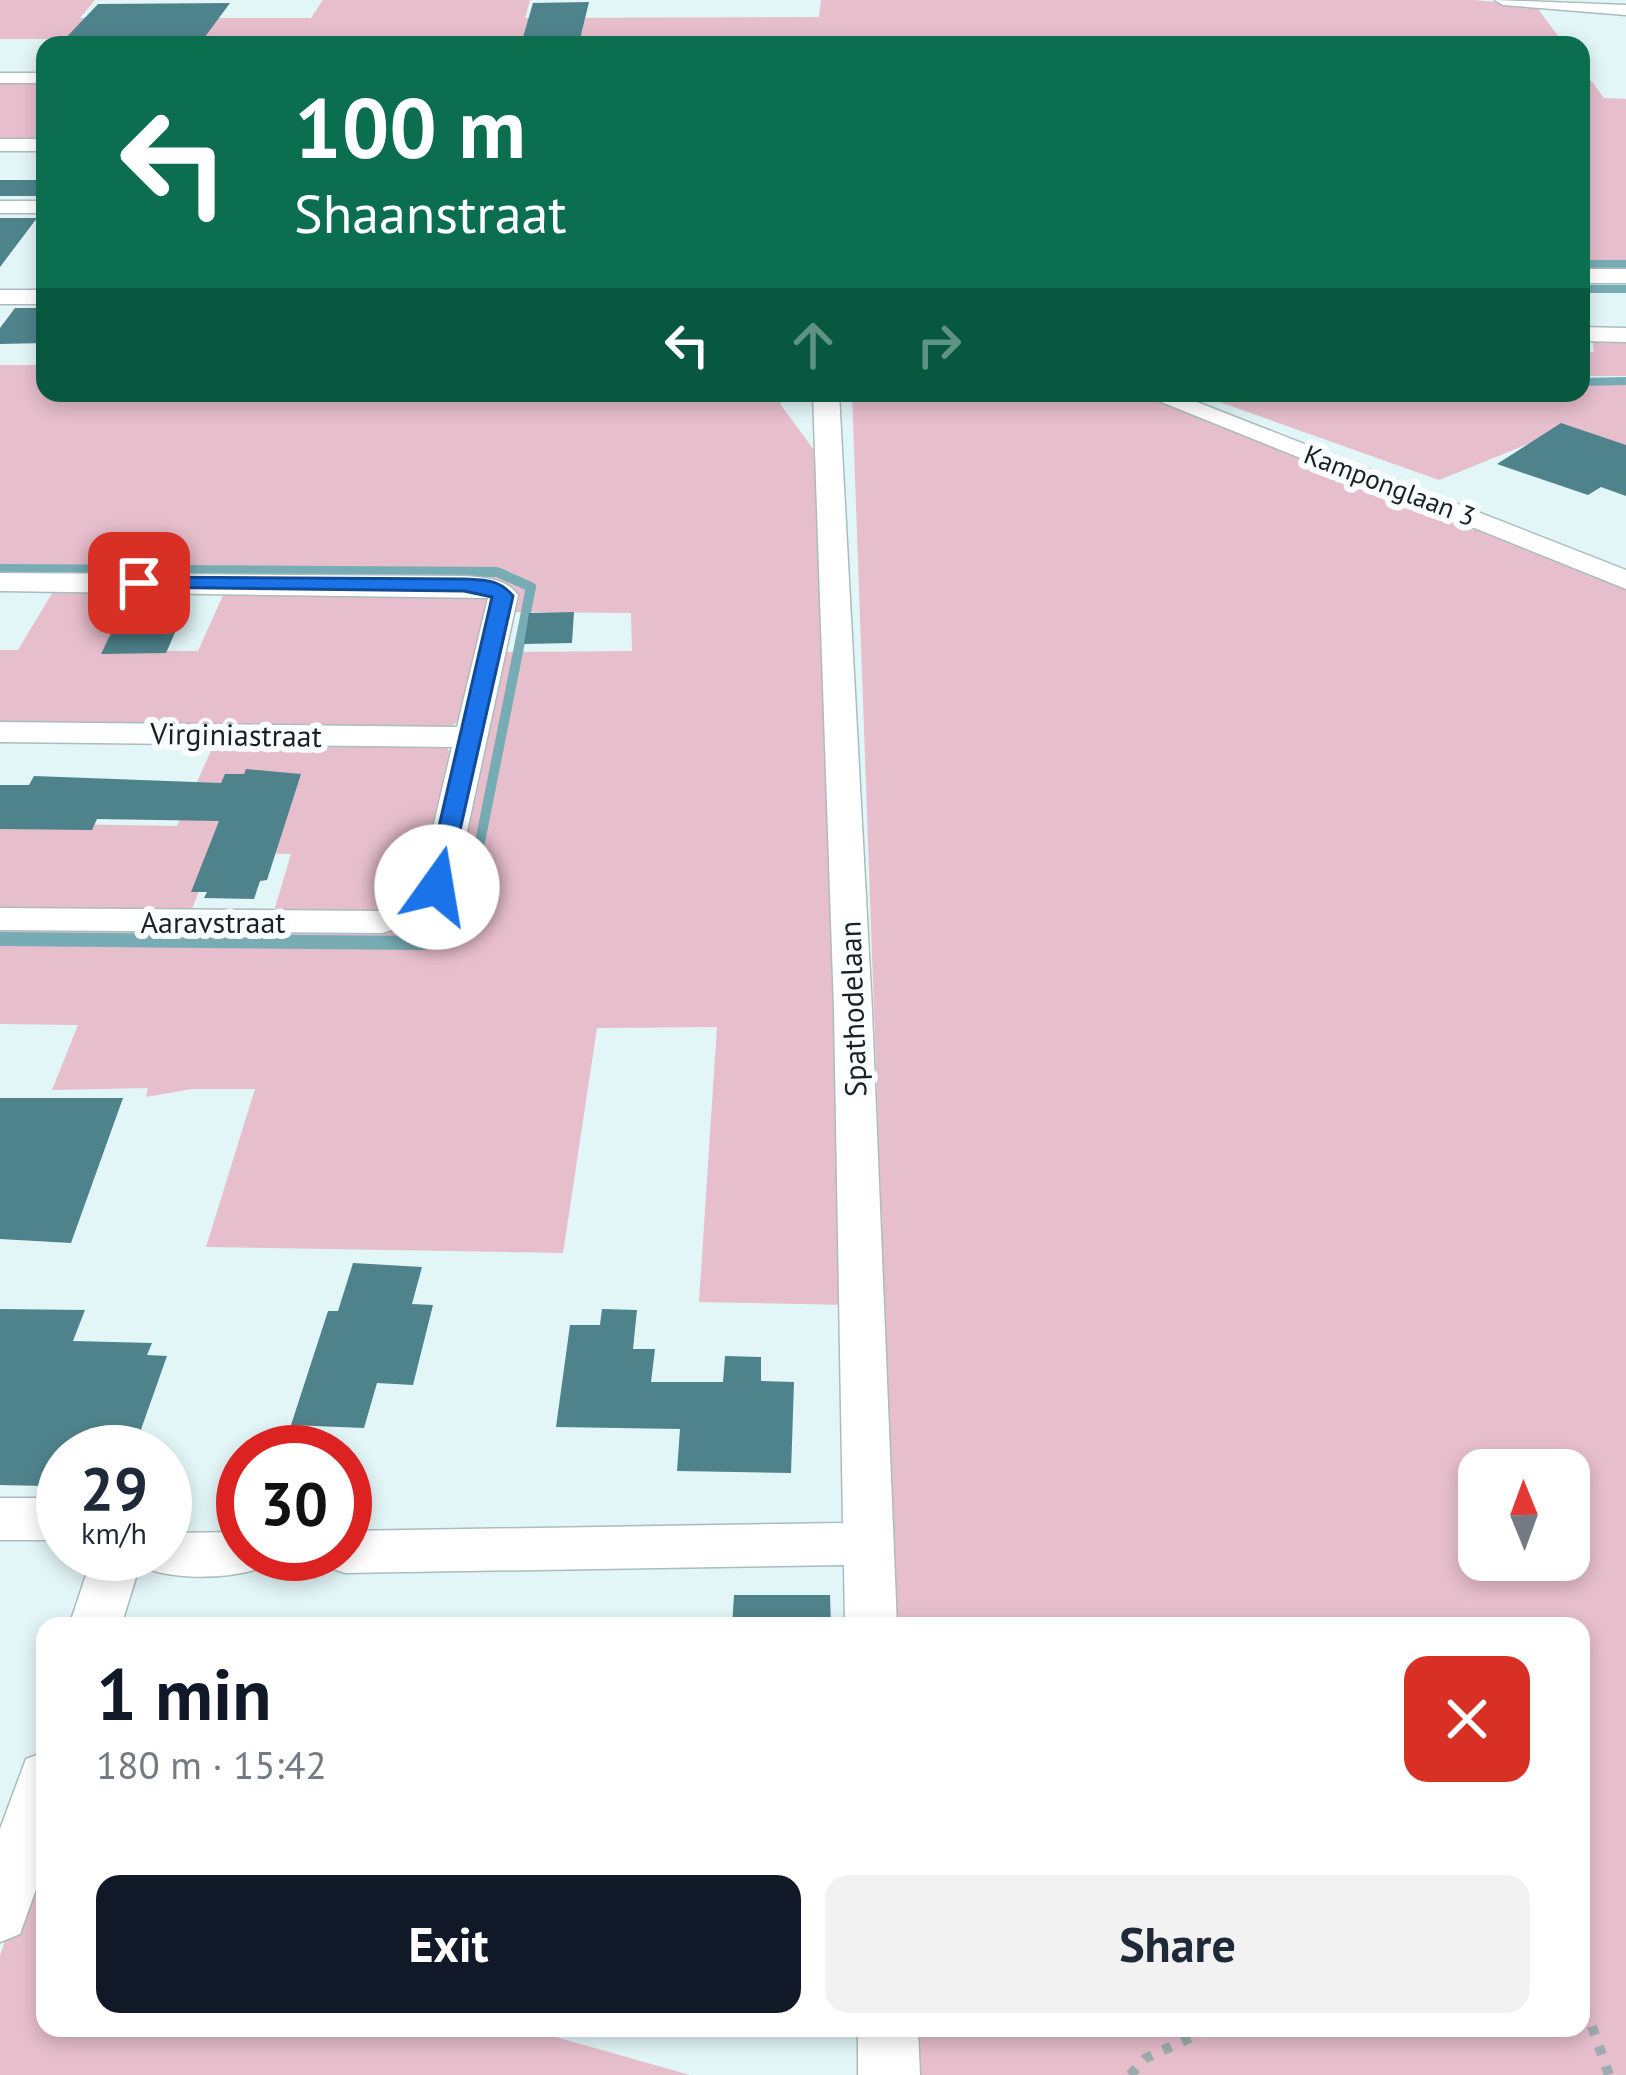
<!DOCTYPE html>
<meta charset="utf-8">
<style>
body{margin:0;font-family:"PT Sans",sans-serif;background:#f2f2f3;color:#1f2937;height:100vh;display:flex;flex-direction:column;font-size:45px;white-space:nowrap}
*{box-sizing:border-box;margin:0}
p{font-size:39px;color:#747a83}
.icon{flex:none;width:66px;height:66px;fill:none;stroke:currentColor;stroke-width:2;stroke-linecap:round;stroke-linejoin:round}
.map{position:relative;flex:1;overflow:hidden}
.details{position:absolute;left:36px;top:1617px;width:1554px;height:420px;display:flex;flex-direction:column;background:#fff;border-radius:24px;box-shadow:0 6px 18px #0003}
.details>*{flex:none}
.guide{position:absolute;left:36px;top:36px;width:1554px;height:366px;border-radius:24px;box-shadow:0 6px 18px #0003;background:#0b6e4f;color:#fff;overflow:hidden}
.needle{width:78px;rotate:359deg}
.buttons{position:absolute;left:1458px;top:1449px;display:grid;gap:24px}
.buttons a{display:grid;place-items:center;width:132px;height:132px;border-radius:24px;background:#fff;box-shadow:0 6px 18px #0003;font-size:60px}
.speed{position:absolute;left:36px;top:1425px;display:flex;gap:24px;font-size:60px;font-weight:700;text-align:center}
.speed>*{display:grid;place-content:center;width:156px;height:156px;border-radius:50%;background:#fff;box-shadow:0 6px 18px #0003;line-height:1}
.speed small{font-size:30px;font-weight:400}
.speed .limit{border:18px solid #d22;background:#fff;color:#111}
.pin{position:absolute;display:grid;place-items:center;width:102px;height:102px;color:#fff;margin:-51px;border-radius:24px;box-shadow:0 6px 18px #0006}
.me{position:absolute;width:132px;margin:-66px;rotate:13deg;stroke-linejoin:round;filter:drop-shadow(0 0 9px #0008)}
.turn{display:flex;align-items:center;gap:42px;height:252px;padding:0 60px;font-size:54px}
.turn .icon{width:156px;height:156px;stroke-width:2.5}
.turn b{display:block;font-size:84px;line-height:102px}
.lanes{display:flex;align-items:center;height:114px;padding:0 60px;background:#0003;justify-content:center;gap:60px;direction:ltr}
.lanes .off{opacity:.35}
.round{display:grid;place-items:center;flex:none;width:126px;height:126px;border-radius:24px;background:#f2f2f3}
.head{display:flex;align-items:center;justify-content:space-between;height:204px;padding:0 60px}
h1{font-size:72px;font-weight:600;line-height:90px;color:#111827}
.primary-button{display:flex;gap:24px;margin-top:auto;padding:24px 60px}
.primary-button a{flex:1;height:138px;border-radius:24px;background:#111827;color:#fff;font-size:48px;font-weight:600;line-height:138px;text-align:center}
.primary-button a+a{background:#f2f2f3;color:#1f2937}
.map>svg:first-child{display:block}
.green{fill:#e7becc;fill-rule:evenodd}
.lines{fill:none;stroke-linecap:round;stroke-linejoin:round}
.stream-far2{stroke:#77acb5;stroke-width:8}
.stream-far1{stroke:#77acb5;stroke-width:10}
.stream{stroke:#77acb5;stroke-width:14}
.building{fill:#4f838c}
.minor-casing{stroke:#aabcbf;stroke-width:3}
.path{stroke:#9dacae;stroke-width:10;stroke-dasharray:9 12;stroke-linecap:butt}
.minor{fill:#fff;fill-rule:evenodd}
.route{fill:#1a73e8;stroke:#114b97;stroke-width:3}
.labels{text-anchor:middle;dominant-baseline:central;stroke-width:12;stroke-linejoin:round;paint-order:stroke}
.far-street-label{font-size:27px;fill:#1a2122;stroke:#fbfeff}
.street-label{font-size:30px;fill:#1a2122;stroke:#fbfeff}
</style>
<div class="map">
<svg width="1626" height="2075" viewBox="0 0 1626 2075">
<rect width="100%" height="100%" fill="#e2f5f7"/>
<path class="green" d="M0,0H95L80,18H311L323,0H530L525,18L819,17L821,0H1473L1535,5L1565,45H817V39H726L725,45H609V39L490,38L486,45H405L407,38L363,39L360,45H236L239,39H114L72,45L75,39H0Z
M1581,67L1604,98L1626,99V261H1581Z
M45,79V136L41,141H0V80Z
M1592,338H1626V376H1581V352H1594Z
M0,365H45V393H778L781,405L827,468L849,1305L699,1302L717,1027L597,1028L563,1253L206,1247L255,1089H192L146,1097L148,1088L52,1090L78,1025L0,1024V929L365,932C396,931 431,927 451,900L502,652L632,651L631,613L511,612L515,596L0,575Z
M1581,385H1626V446L1570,427L1439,480L1214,400L1232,393H1581Z
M852,393H1150L1626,582V2075H910L909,2028H1581V1626H896ZM1479,1470H1569V1560H1479Z
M54,590L138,591L109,651H198L225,591L483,596L490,604L463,712L455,724L435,730L0,725V650H18Z
M215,742L445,746L452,754L415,898C380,924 317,911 274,911L291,854L214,852L192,909L0,907V823L177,826Z
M22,1886L45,1893V2028H524L690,2075H0V1956Z"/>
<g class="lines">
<path class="stream-far2" d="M1581,264H1626
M1581,289H1626
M1581,382L1626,381"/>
<path class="stream-far1" d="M0,569L497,572L531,587L465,917"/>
<path class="stream" d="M0,939L423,943L466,914"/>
</g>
<path class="building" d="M589,2L579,43L521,44L533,3Z
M230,3L199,45H59L98,4Z
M0,180H45V196H0Z
M0,218H37L0,267Z
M15,308H45V343L0,344V328Z
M1561,423L1626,445V496L1601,487L1588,495L1497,464Z
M121,612H184L166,653L101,654Z
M574,612L572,643L524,644L529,613Z
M246,769L301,774L267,880L260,881L254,899L204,898L207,892H191L219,821L97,819L92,830L0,829V785H29L34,776L221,783L225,774H244Z
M0,1098H123L71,1243L0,1239Z
M353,1263L422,1267L412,1304L433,1305L413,1385L377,1383L364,1428L291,1425L328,1311H338Z
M0,1309L85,1310L73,1341L152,1343L147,1355L167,1356L133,1452H63V1479L48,1478L45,1486L0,1485Z
M602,1309L637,1310L633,1349H655L651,1382H723L725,1356L761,1357V1381L794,1382L791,1473L677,1471L680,1429L556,1427L570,1325H600Z
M734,1595H830L831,1626H732Z"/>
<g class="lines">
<g class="minor-casing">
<path id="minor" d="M1495,0L1626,5V15L1503,5Z
M0,73H45V83H0Z
M0,139H45V151H0Z
M0,201H45V213H0Z
M1581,269H1626V283H1581Z
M0,290H45V304H0Z
M1581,327L1626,328V342L1581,341Z
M813,393H839L872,1010L897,1626H845L844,1565L345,1573L327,1567L321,1554H345V1531L843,1523L834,1010Z
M1139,393H1174L1626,570V589Z
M0,573L464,576C485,578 504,577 518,595L455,887L436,916L382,933L0,930V908L379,911L410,900L419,887L452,747L0,742V722L457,727L488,598L0,591Z
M0,1498H63V1540H0Z
M243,1532V1554H268L261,1568C228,1579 180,1580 147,1569L142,1558L121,1626H69L93,1554H165V1533Z
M45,1752V1864L20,1934L0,1942V1829L26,1759Z
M858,2028H918L920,2075H858Z"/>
</g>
<path class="path" d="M1581,2009L1589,2018L1609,2075
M1130,2075L1146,2058L1212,2028"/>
<use href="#minor" class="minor"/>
</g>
<path class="route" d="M139,577L464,579C485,580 499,579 513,596L446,892H429L425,887L492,597L464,591L132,587L129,583Z"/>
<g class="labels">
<g class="far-street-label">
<text transform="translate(1390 485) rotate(21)">Kamponglaan 3</text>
</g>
<g class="street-label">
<text transform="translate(236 734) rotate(1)">Virginiastraat</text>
<text x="213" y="921">Aaravstraat</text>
<text transform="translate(852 1009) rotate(-92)">Spathodelaan</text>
</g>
</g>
</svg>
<div class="buttons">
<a><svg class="needle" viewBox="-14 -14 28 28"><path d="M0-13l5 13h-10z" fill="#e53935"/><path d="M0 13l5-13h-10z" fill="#747a83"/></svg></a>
</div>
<div class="speed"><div>29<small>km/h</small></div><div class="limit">30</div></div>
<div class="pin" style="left:139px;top:583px;background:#d93025"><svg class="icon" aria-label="arrive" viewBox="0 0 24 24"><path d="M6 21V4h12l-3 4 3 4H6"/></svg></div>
<svg class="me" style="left:437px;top:887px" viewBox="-20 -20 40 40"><circle r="19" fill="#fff"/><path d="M0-13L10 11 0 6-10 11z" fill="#1a73e8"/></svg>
<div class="guide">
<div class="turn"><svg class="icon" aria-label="left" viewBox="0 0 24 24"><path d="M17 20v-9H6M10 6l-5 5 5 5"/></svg><div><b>100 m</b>Shaanstraat</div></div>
<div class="lanes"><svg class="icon" aria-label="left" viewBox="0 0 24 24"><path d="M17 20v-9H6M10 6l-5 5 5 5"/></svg><svg class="icon off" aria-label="ahead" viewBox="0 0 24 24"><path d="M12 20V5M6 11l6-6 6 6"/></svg><svg class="icon off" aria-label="right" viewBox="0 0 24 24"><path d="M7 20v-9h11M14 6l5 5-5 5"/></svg></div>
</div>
<section class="details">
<div class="head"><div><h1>1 min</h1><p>180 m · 15:42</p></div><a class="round" style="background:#d93025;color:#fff"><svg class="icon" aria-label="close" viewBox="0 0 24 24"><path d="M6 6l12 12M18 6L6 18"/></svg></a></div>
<div class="primary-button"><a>Exit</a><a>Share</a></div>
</section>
</div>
